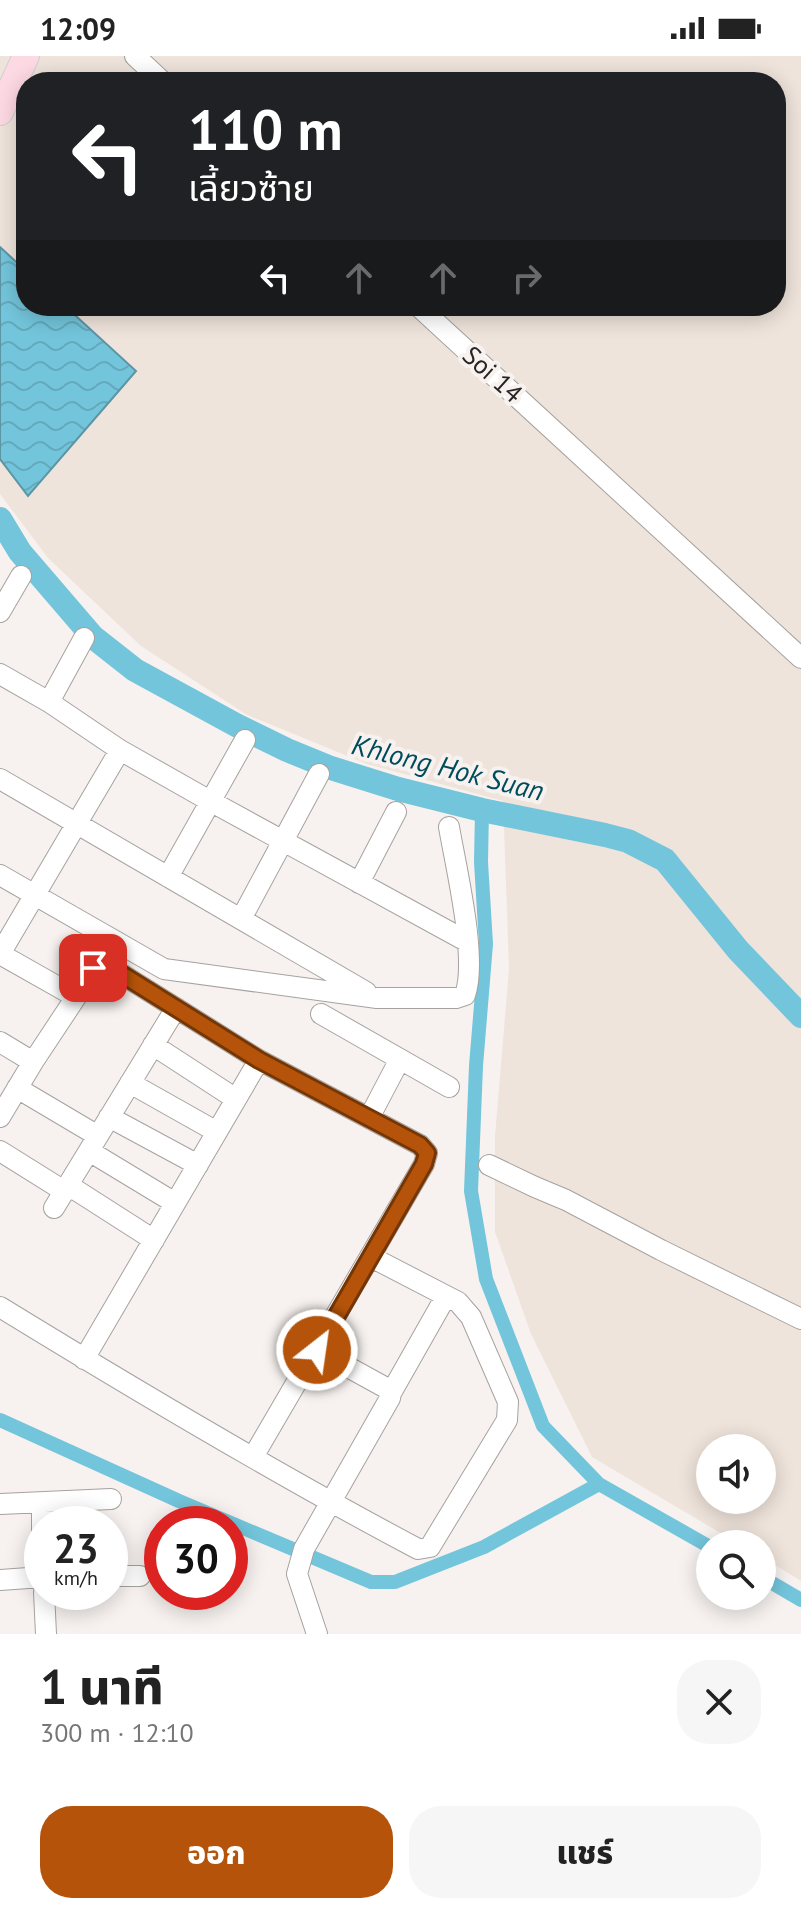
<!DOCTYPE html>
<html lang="th">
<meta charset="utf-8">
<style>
body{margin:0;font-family:"PT Sans","Noto Sans Thai",sans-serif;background:#f6f6f6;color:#222;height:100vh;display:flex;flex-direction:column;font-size:30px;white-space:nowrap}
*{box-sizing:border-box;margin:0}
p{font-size:26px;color:#767676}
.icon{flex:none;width:44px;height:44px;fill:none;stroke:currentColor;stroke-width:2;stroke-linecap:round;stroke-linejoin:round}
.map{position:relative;height:1578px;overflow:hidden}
.side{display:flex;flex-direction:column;background:#fff;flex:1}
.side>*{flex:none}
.top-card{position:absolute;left:16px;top:16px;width:770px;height:244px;border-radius:32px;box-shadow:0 4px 20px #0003;background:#202124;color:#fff;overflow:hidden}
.tools{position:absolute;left:696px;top:1378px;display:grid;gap:16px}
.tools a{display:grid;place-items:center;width:80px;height:80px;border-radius:50%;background:#fff;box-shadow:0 4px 20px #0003;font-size:40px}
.speed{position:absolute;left:24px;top:1450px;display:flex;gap:16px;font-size:40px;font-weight:700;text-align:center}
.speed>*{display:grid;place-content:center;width:104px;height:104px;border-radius:50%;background:#fff;box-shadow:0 4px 20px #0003;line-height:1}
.speed small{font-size:20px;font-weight:400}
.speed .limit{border:12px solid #d22;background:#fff;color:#111}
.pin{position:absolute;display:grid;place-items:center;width:68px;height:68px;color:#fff;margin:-34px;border-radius:16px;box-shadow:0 4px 12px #0006}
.me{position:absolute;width:88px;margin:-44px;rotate:30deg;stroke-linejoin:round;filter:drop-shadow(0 0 6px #0008)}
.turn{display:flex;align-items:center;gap:28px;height:168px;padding:0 40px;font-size:36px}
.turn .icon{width:104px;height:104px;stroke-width:2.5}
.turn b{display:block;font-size:56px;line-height:68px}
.lanes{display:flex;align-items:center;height:76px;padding:0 40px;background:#0003;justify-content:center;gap:40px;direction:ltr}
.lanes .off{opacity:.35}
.round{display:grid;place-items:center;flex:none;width:84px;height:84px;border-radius:32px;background:#f6f6f6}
.headline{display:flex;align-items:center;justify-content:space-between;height:136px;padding:0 40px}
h1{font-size:48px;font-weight:800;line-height:60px}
.cta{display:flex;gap:16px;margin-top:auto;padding:16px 40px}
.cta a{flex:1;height:92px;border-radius:32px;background:#b45309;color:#fff;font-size:32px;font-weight:800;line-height:92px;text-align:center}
.cta a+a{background:#f6f6f6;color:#222}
.status{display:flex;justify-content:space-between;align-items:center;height:56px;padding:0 40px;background:#fff;direction:ltr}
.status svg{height:22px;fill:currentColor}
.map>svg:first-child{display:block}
.built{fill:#efe4db;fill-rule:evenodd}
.water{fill:url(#water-waves);stroke:#5c95a4;stroke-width:2}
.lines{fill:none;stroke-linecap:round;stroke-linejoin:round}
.canal{stroke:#73c5db;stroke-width:14}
.river{stroke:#73c5db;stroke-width:24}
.minor-casing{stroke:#a6a29f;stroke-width:22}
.major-casing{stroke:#d0cfcf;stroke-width:28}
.minor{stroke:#fff;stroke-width:20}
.major{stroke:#fdd9e3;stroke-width:26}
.route-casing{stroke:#753606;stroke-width:20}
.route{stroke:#b45309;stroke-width:14}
.labels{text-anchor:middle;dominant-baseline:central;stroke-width:8;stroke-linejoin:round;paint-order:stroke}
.street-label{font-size:26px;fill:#282625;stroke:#f7f2ef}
.water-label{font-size:28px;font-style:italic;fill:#004c5c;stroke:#f7f2ef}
</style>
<div class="status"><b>12:09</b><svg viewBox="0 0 49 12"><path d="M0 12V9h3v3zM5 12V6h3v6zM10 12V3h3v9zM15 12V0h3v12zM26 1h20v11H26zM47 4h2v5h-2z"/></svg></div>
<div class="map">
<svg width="801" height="1578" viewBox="0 0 801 1578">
<defs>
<pattern id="water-waves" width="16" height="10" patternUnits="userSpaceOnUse" patternTransform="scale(2)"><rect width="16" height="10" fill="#73c5db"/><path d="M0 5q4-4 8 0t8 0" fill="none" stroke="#64a9bc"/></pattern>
</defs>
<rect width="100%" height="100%" fill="#f7f2ef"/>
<path class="built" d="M0,0H801V1525L762,1501V1488H739L592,1401L531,1278L495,1176V1080L509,913L503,745L367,708L247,659L141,590L48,502L0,438ZM26,26H776V250H26ZM710,1392H762V1444H710Z"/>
<path class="water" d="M0,191L26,215V250H65L136,315L28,440L0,403Z"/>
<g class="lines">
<path class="canal" d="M482,754L481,806L486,888L476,1010L471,1135L486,1223L543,1370L599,1428L710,1491
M0,1364L179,1445L371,1526H395L484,1491L599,1428
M762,1521L801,1544"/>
<path class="river" d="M0,463L20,496L93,581L135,614L236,669L287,694L331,712L398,733L482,754L605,779L628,785L665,804L738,894L801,960"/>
<g class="minor-casing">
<path id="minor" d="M135,0L163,26
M418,250L801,602
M0,556L21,520
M0,618L49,646L120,694L210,745L468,886
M49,646L84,582
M0,723L366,936
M0,819L164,913L377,942H456L465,939C478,903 456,812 449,771
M168,821L245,684
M359,827L396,756
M241,863L319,718
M0,898L120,694
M0,898L76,941
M321,958L449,1031
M0,986L33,1006
M153,989L236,1043
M130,1027L217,1076
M17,1032L98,1080
M0,1061L33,1006L76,941L93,912L99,907L107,909L259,1004L420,1089L427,1097L424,1108L253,1401
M109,1061L198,1109
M369,1062L400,1003
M0,1095L64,1135
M89,1095L175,1147
M489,1109L535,1131L566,1144L661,1194L801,1263
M68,1129L154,1184
M54,1152L176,952
M0,1251C137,1335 276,1418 418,1493L430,1491L507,1364L508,1346L471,1261L458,1246L371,1201
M317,1294L388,1333L391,1337L390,1342L304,1493L297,1518L317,1578
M84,1303L259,1004
M391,1337L446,1240
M42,1447V1479
M0,1448L111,1443
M110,1520H140
M0,1524L42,1521
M44,1536L46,1578"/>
</g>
<g class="major-casing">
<path id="major" d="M0,56L26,0"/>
</g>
<use href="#minor" class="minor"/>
<use href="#major" class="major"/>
</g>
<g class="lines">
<g class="route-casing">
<path id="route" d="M93,912L99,907L107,909L259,1004L420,1089L427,1097L424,1108L317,1294"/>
</g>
<use href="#route" class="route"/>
</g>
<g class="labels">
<g class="street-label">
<text transform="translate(493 318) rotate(42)">Soi 14</text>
</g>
<g class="water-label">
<text transform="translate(448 711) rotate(14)">Khlong Hok Suan</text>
</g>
</g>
</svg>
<div class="tools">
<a><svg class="icon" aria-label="sound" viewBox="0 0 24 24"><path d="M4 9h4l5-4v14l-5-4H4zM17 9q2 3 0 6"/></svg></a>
<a><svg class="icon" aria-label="search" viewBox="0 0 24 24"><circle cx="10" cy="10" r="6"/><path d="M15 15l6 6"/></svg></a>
</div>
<div class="speed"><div>23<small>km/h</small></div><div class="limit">30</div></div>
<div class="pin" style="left:93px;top:912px;background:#d93025"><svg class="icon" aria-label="arrive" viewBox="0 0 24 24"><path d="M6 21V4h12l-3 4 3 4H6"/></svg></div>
<svg class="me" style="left:317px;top:1294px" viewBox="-20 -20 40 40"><circle r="17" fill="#b45309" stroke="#fff" stroke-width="3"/><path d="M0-11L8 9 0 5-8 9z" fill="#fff"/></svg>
<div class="top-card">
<div class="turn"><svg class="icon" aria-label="left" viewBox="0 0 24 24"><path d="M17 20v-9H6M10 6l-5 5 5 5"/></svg><div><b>110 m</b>เลี้ยวซ้าย</div></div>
<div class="lanes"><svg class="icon" aria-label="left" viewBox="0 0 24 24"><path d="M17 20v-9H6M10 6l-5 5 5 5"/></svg><svg class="icon off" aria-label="ahead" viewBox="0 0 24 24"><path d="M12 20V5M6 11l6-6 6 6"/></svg><svg class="icon off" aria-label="ahead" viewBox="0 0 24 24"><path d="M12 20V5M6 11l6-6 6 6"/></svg><svg class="icon off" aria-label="right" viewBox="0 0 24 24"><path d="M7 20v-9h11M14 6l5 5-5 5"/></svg></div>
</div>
</div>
<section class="side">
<div class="headline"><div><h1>1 นาที</h1><p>300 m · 12:10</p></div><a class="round"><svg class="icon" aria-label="close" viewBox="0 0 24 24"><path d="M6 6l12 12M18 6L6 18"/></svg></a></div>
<div class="cta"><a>ออก</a><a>แชร์</a></div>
</section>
